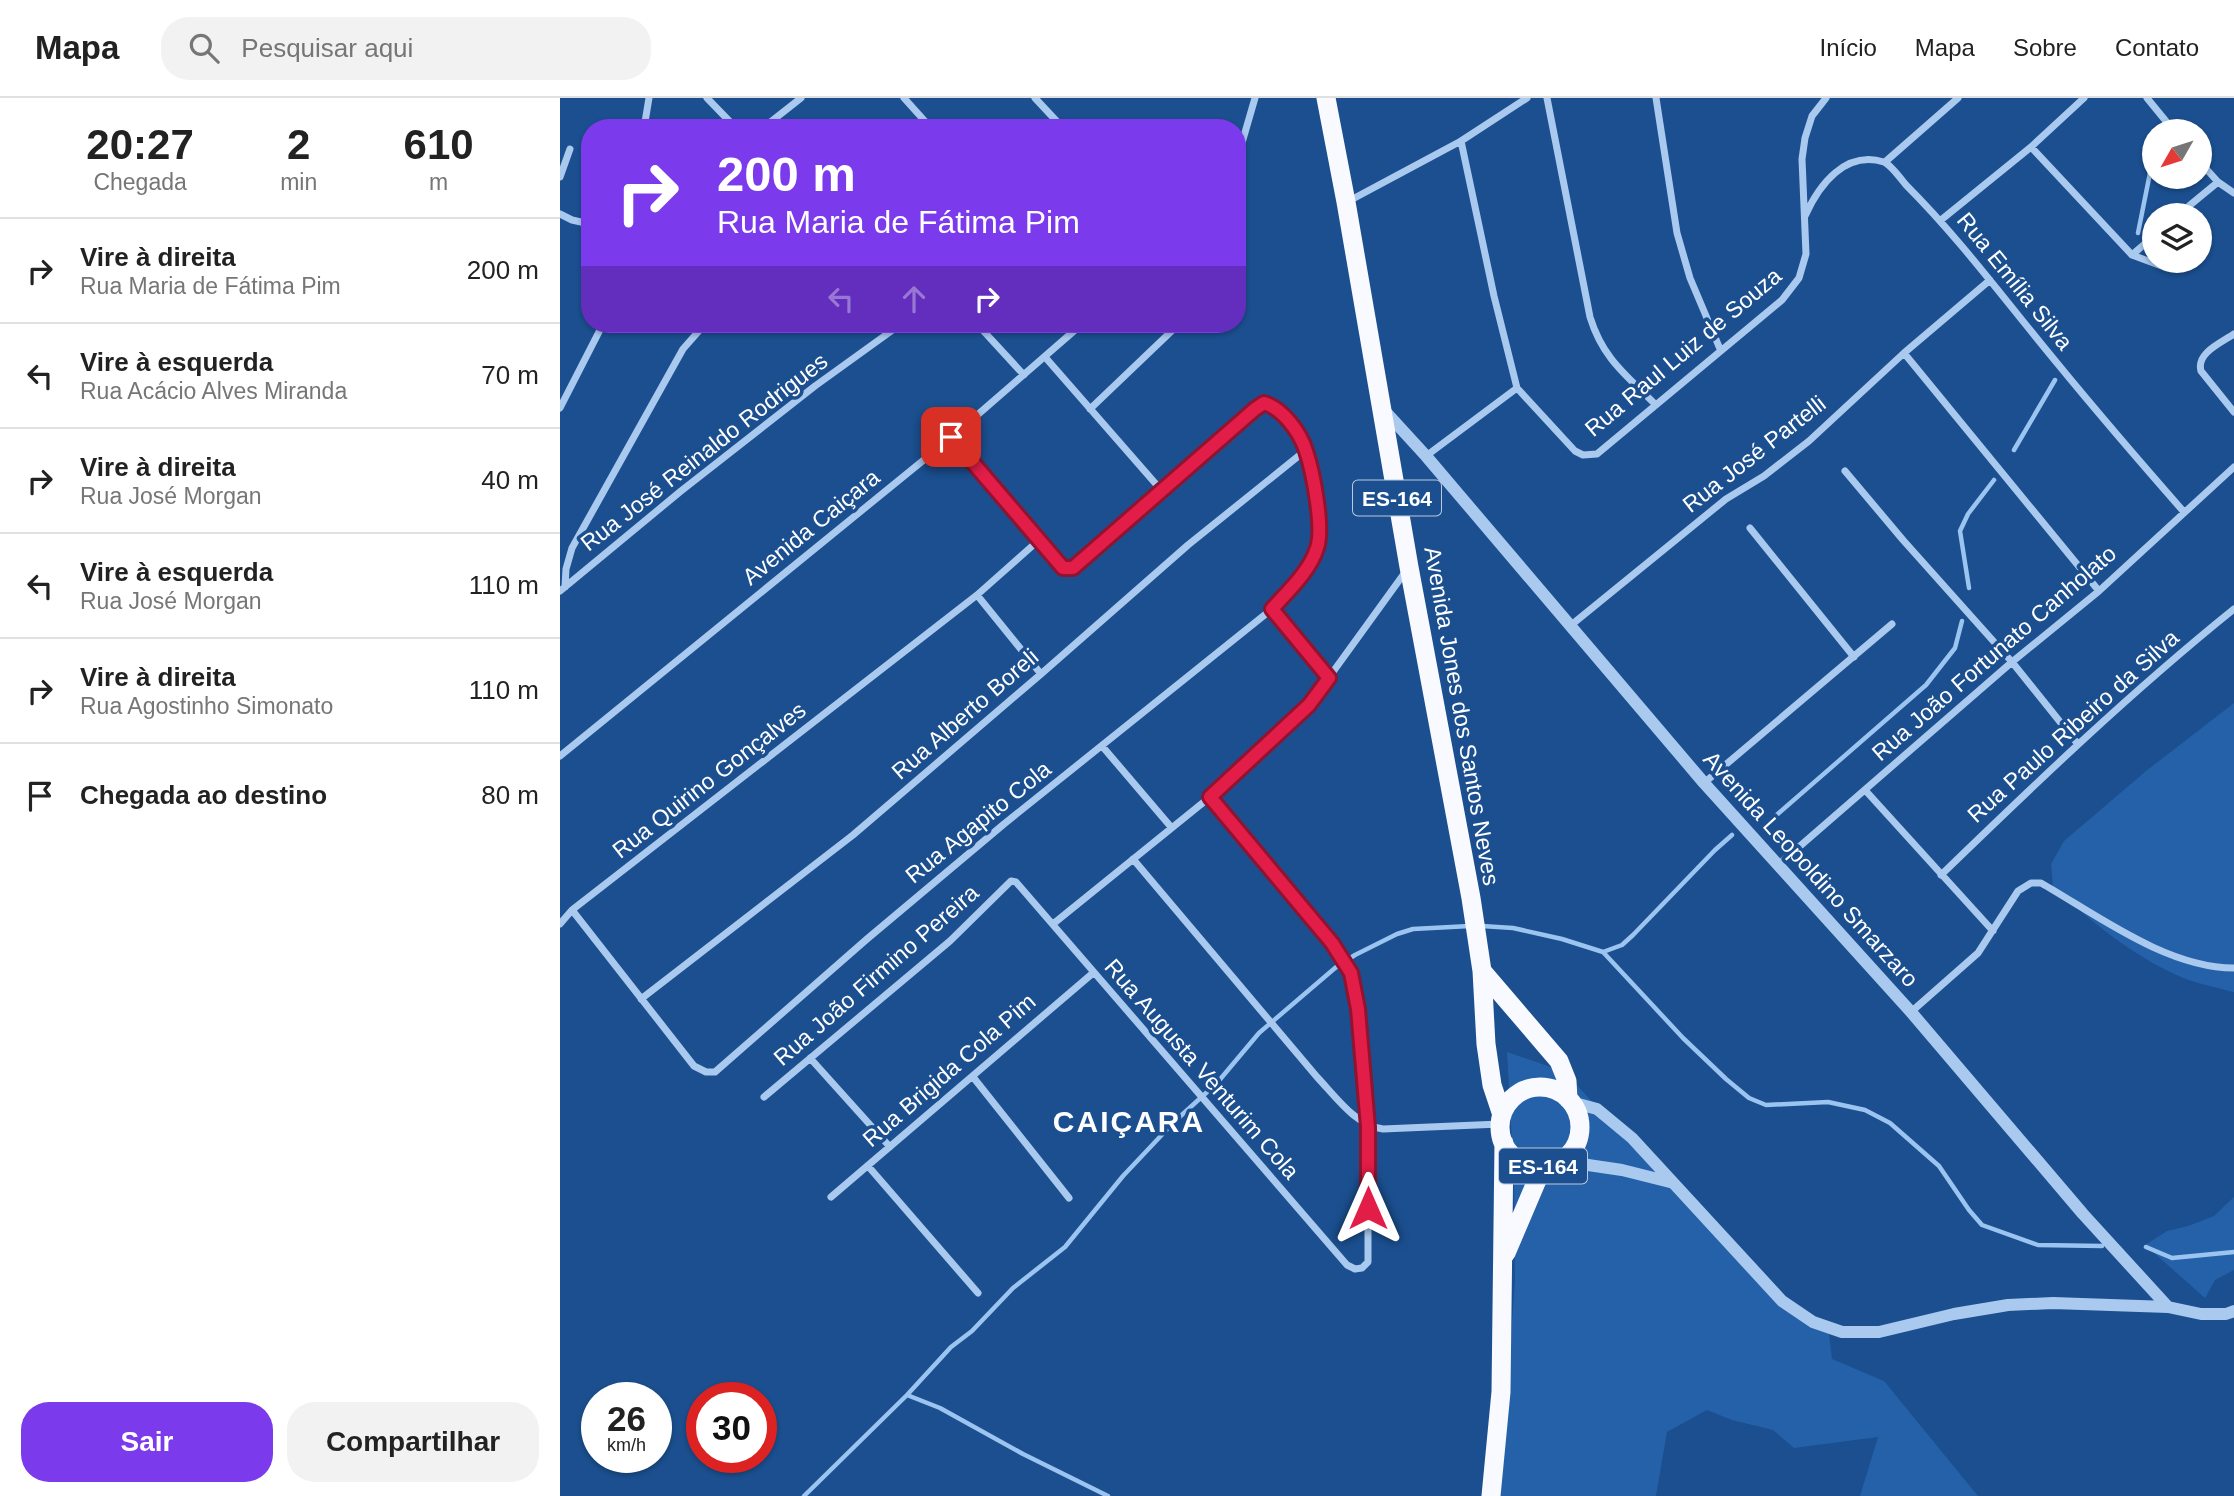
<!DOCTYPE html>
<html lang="pt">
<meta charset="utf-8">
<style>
body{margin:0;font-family:Arial,sans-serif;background:#f2f2f2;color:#222;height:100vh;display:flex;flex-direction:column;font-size:26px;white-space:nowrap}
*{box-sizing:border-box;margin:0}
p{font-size:23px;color:#767676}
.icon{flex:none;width:38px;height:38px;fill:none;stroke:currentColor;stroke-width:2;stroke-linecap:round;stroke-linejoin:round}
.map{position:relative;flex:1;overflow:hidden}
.sheet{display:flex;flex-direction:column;background:#fff;width:560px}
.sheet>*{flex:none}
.top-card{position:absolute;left:21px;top:21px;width:665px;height:214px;border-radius:28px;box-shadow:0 2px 5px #0004;background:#7c3aed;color:#fff;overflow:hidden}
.needle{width:46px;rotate:231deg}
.fabs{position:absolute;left:1582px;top:21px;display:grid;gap:14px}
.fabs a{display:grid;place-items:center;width:70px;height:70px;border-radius:50%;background:#fff;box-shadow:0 2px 5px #0004;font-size:35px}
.speed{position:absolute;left:21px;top:1284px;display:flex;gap:14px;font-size:35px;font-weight:700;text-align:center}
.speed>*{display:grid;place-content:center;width:91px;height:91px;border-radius:50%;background:#fff;box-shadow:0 2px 5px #0004;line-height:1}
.speed small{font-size:18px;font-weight:400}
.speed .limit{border:10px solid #d22;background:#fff;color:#111}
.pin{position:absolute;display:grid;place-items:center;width:60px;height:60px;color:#fff;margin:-30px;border-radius:14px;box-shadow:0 4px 10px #0006}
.me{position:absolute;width:77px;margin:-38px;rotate:0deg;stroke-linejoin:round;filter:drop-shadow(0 0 5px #0008)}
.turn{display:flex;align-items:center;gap:24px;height:147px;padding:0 21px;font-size:32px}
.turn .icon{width:91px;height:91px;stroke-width:2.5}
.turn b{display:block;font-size:49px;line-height:60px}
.lanes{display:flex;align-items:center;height:66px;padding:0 21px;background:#0003;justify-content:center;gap:35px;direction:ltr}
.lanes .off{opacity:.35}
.eta{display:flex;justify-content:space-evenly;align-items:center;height:119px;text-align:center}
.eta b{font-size:42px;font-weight:700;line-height:49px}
.primary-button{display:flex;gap:14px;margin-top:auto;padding:14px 21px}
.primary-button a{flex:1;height:80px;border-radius:28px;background:#7c3aed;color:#fff;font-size:28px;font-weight:700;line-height:80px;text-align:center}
.primary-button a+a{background:#f2f2f2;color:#222}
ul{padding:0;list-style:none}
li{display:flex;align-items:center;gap:21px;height:105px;padding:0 21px;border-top:2px solid #e0e0e0}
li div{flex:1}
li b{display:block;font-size:26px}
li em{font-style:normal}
header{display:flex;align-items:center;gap:42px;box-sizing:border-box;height:98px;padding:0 35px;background:#fff;border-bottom:2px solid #e0e0e0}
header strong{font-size:33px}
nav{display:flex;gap:38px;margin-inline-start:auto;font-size:24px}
.search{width:490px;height:63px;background:#f2f2f2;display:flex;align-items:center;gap:18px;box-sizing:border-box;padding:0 24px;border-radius:28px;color:#767676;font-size:26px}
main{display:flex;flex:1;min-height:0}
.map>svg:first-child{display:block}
.green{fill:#2461a8}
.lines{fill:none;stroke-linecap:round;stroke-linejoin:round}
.stream{stroke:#9cc4f0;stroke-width:4.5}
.minor{stroke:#a9c9ee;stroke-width:7}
.tertiary{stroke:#a9c9ee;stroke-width:12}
.trunk{stroke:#f8faff;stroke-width:19}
.route-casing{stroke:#92132f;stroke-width:18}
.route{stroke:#e11d48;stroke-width:12}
.labels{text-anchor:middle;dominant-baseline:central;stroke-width:7;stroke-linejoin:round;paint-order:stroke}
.shield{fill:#1b4f8f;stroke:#bbcadd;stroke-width:2}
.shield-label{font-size:21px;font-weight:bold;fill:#fff}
.street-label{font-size:23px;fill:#fff;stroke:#1b4f8f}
.district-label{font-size:30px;font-weight:bold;letter-spacing:2px;fill:#fff;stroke:#1b4f8f}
</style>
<header>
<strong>Mapa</strong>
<div class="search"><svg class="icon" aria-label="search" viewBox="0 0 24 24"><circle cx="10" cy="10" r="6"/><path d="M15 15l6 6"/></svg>Pesquisar aqui</div>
<nav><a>Início</a><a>Mapa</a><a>Sobre</a><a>Contato</a></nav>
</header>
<main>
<section class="sheet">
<div class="eta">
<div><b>20:27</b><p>Chegada</p></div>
<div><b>2</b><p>min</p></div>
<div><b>610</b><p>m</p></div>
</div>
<ul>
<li><svg class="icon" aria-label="right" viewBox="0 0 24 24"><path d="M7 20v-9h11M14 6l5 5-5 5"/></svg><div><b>Vire à direita</b><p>Rua Maria de Fátima Pim</p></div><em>200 m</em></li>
<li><svg class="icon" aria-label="left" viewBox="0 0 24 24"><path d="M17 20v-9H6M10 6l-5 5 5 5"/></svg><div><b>Vire à esquerda</b><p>Rua Acácio Alves Miranda</p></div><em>70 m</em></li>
<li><svg class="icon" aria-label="right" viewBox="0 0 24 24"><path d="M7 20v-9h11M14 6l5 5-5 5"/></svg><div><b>Vire à direita</b><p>Rua José Morgan</p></div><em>40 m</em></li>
<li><svg class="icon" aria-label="left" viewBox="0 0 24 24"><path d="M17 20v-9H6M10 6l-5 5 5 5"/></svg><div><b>Vire à esquerda</b><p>Rua José Morgan</p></div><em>110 m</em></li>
<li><svg class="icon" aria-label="right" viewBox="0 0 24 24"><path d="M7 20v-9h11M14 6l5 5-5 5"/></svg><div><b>Vire à direita</b><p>Rua Agostinho Simonato</p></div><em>110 m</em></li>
<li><svg class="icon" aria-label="arrive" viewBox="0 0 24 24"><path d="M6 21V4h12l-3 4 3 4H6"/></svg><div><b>Chegada ao destino</b></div><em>80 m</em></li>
</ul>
<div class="primary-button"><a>Sair</a><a>Compartilhar</a></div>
</section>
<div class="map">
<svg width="1674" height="1398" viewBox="0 0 1674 1398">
<rect width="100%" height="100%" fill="#1b4f8f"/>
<path class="green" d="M1674,605V894H1673C1656,889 1637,886 1621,879C1573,858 1531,824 1493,788L1491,766L1504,743L1586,673Z
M947,954L1005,974L1191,1178L1269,1236L1272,1261L1324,1283L1418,1398H1300L1318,1339L1234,1350L1213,1332L1172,1322L1147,1312L1107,1334L1096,1398H940L955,1182L954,1080Z
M1674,1099V1172L1655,1182L1645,1200L1585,1147L1607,1133L1628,1128L1654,1118Z"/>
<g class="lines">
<path class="stream" d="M1578,135L1594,55
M1454,352L1495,282
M1409,490L1400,433L1408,416L1434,382
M1204,728L1366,587L1395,550L1402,523
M922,828L953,830L1002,841L1043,854L1123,940L1166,981L1189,1000L1206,1007L1268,1004L1305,1012L1330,1025L1379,1068L1409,1112L1422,1127L1478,1147L1542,1148
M1043,854L1062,847L1073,837L1155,752L1172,737
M1586,1149L1612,1160L1674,1154
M347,1297L380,1310L463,1356L548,1398
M244,1398L347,1297L391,1249L412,1233L453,1190L505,1149L563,1078L613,1025L657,985L699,935L775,870L795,857L837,836L853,831L910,828"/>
<path class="minor" d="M147,0L176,30
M344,0L371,30
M475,0L503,30
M987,0L1030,219C1043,261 1066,277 1096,307
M1096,0L1117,135L1130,180L1160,251
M1587,0L1614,33
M84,30L89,0
M203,30L241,0
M901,43L934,198L957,290L1015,353L1023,357L1037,356L1222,202L1239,180L1246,156L1242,61L1245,40L1252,18L1266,0
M1471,49L1572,157L1607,170
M677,62L695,0
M1325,64L1398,0
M1640,64L1658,84L1674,95
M0,79L10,51
M787,104L901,43L967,0
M0,116L12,122L30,126
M1618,117L1658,84
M1245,118C1259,87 1285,52 1324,64C1331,67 1341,81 1346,87C1401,142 1447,205 1497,265C1538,315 1581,365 1624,414
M1381,122L1471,49L1524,0
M1572,157L1594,138
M417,226L464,277
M1674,236C1661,245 1636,255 1641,273L1674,314
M1344,255L1539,493
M485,259L602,393
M0,310L43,226
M530,311L619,226
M866,358L957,290
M1285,373L1343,442L1452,564L1517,645
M1190,430L1294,559
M5,489L6,471L12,450L123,251L145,226
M0,493L121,393L255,288L341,226
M417,497L481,576
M712,511L769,580
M1010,528L1166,401L1204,378L1249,343L1344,255L1430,182
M542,648L611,729
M0,658L392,339L522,226
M1144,685L1332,526
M1305,692L1433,833
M573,761L757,979C776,999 795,1027 823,1031L940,1026
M1217,768L1452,564L1539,493L1674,369
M1381,777C1476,685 1571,594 1674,511
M12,812L134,968L146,974H155L307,841L444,726L712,511C728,493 750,473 757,450C764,429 753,374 746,353C740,334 723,311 704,305L695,311L513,470H503L392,339
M0,826L12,812L417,497L479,442
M493,826L650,699L749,607L846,473
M81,901L293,737L481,576L628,447L746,352
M1351,914L1418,855L1458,793L1471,785H1481C1537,817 1607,870 1674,870
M250,960L330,1049
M413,979L509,1100
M204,999L390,843L451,783L456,784L787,1167L795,1171L802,1170L808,1164V1029L798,911L791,875L772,845L650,699
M308,1068L418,1195
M271,1099L533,875"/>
<path class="tertiary" d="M823,311L866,358L1144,685L1351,914L1523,1116L1608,1209
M1011,1004L1037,1011L1072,1040L1222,1203L1253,1224L1282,1234H1319L1394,1216L1448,1207L1493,1205L1608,1209L1641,1216H1666L1674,1213
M1001,1063L1062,1072L1110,1084"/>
<path class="trunk" d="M766,0L786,104L849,469L911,800L922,873L926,946L932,987L942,1017
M922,873L999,963L1007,983L1008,1001
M940 1029a40 40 0 1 1 80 0a40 40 0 1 1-80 0Z
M946,1155L983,1068
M931,1398L941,1294L944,1045"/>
</g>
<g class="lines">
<g class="route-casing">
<path id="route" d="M391,339L503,470H513L695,311L704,305C723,311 740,334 746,353C753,374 764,430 757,450C750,473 728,493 712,511L769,580L749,607L650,699L772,845L791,875L798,911L808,1029V1110"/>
</g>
<use href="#route" class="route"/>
</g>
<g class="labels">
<g class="shield">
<rect x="793" y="382.5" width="88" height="35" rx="5"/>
<rect x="939" y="1050.5" width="88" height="35" rx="5"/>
</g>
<g class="shield-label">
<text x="837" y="400">ES-164</text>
<text x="983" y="1068">ES-164</text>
</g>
<g class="street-label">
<text transform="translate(1455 183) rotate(51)">Rua Emília Silva</text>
<text transform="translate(1123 254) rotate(-40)">Rua Raul Luiz de Souza</text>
<text transform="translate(144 354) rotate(-38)">Rua José Reinaldo Rodrigues</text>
<text transform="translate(1194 356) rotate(-38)">Rua José Partelli</text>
<text transform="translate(251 429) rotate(-39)">Avenida Caiçara</text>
<text transform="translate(1434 555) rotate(-41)">Rua João Fortunato Canholato</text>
<text transform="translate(405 616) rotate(-41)">Rua Alberto Boreli</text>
<text transform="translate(902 618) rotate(80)">Avenida Jones dos Santos Neves</text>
<text transform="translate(1513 628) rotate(-42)">Rua Paulo Ribeiro da Silva</text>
<text transform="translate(149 682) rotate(-38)">Rua Quirino Gonçalves</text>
<text transform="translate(418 724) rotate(-39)">Rua Agapito Cola</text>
<text transform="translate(1251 771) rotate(48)">Avenida Leopoldino Smarzaro</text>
<text transform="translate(316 877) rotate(-41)">Rua João Firmino Pereira</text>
<text transform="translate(642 971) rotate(49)">Rua Augusta Venturim Cola</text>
<text transform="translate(389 972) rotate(-41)">Rua Brigida Cola Pim</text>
</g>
<g class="district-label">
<text x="569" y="1023">CAIÇARA</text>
</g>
</g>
</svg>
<div class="fabs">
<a><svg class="needle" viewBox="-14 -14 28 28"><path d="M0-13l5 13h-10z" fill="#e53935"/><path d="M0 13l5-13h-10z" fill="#767676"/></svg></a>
<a><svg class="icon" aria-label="layers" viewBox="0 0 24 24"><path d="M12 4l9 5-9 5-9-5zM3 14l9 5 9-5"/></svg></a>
</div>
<div class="speed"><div>26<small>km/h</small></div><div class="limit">30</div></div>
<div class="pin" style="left:391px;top:339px;background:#d93025"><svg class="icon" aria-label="arrive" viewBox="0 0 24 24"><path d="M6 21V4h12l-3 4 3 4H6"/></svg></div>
<svg class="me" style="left:808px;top:1110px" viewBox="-20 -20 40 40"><path d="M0-17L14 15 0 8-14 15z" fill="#e11d48" stroke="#fff" stroke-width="4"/></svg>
<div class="top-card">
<div class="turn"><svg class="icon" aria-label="right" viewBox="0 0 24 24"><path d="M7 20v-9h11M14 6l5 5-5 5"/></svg><div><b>200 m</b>Rua Maria de Fátima Pim</div></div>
<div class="lanes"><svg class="icon off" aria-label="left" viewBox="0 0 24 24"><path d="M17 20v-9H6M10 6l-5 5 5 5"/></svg><svg class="icon off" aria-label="ahead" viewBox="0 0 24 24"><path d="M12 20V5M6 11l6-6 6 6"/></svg><svg class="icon" aria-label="right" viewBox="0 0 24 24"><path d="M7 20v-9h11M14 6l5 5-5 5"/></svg></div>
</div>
</div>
</main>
